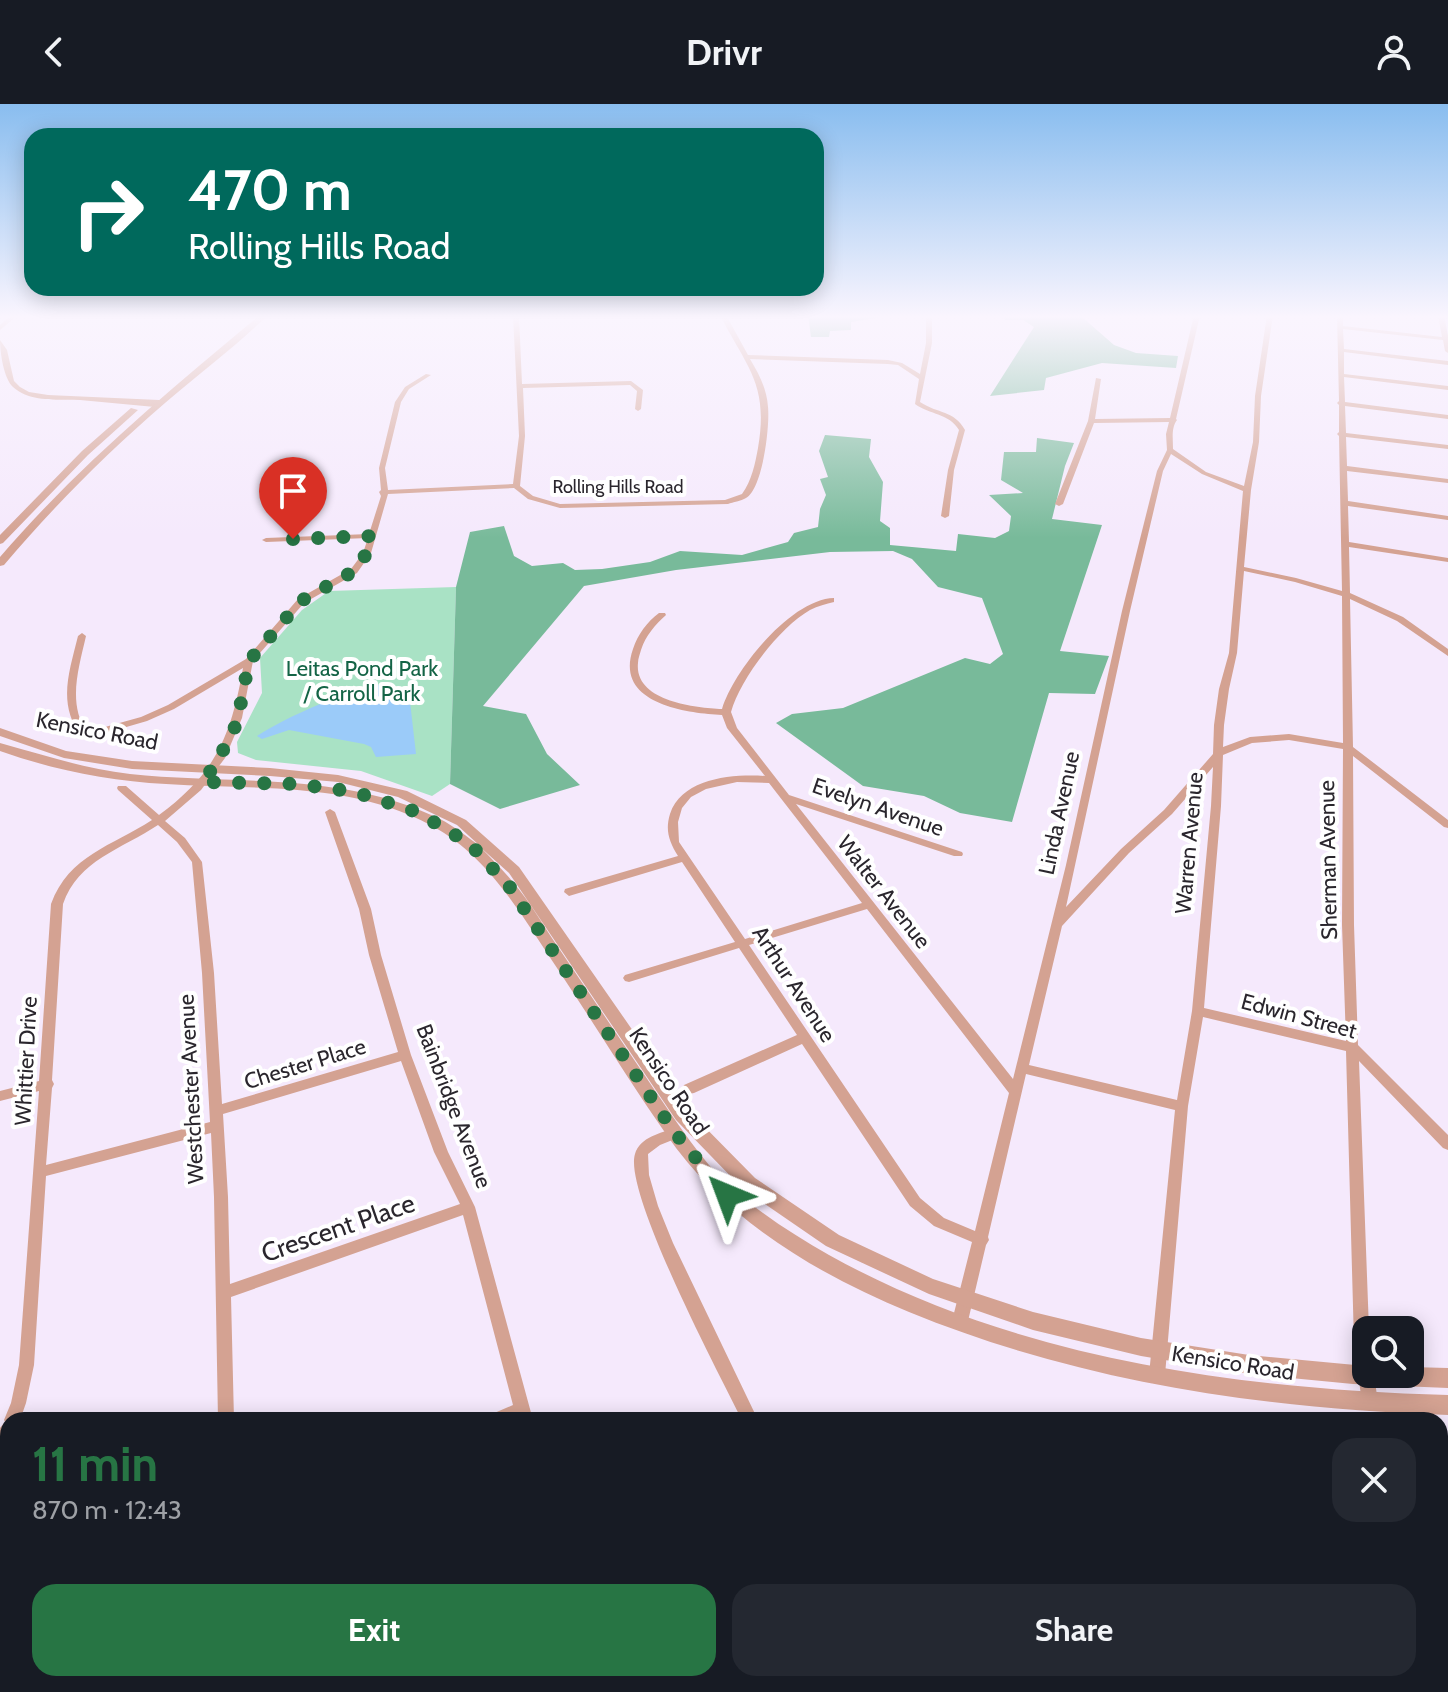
<!DOCTYPE html>
<meta charset="utf-8">
<style>
body{margin:0;font-family:Cabin,sans-serif;background:#242831;color:#f1f3f6;height:100vh;display:flex;flex-direction:column;font-size:30px;white-space:nowrap}
*{box-sizing:border-box;margin:0}
p{font-size:26px;color:#9ea1a6}
.icon{flex:none;width:44px;height:44px;fill:none;stroke:currentColor;stroke-width:2;stroke-linecap:round;stroke-linejoin:round}
.map{position:relative;flex:1;overflow:hidden}
.details{position:absolute;left:0px;top:1308px;width:1448px;height:280px;display:flex;flex-direction:column;background:#171b24;border-radius:24px 24px 0 0;box-shadow:0 4px 20px #0003}
.details>*{flex:none}
.banner{position:absolute;left:24px;top:24px;width:800px;height:168px;border-radius:24px;box-shadow:0 4px 20px #0003;background:#00695c;color:#fff;overflow:hidden}
.fabs{position:absolute;left:1352px;top:1212px;display:grid;gap:16px}
.fabs a{display:grid;place-items:center;width:72px;height:72px;border-radius:16px;background:#171b24;box-shadow:0 4px 20px #0003;font-size:40px}
.pin{position:absolute;display:grid;place-items:center;width:68px;height:68px;color:#fff;margin:-82px -34px;border-radius:50% 50% 50% 0;rotate:-45deg;box-shadow:0 0 8px #0007}
.pin .icon{rotate:45deg}
.me{position:absolute;width:88px;margin:-44px;rotate:316deg;stroke-linejoin:round;filter:drop-shadow(0 0 6px #0008)}
.turn{display:flex;align-items:center;gap:28px;height:168px;padding:0 32px;font-size:36px}
.turn .icon{width:104px;height:104px;stroke-width:2.5}
.turn b{display:block;font-size:56px;line-height:68px}
.round{display:grid;place-items:center;flex:none;width:84px;height:84px;border-radius:24px;background:#242831}
.headline{display:flex;align-items:center;justify-content:space-between;height:136px;padding:0 32px}
h1{font-size:48px;font-weight:700;line-height:60px;color:#277544}
.cta{display:flex;gap:16px;margin-top:auto;padding:16px 32px}
.cta a{flex:1;height:92px;border-radius:24px;background:#277544;color:#fff;font-size:32px;font-weight:700;line-height:92px;text-align:center}
.cta a+a{background:#242831;color:#f1f3f6}
header{display:flex;justify-content:space-between;align-items:center;height:104px;padding:0 32px;background:#171b24;font-size:36px;font-weight:700}
.map>svg:first-child{display:block}
.green{fill:#a9e2c5}
.forest{fill:#78ba9a}
.water{fill:#9bcbf9}
.lines{fill:none;stroke-linecap:round;stroke-linejoin:round}
.minor{fill:#d4a292;fill-rule:evenodd}
.tertiary{fill:#d4a292;fill-rule:evenodd}
.route{stroke:#277544;stroke-width:14;stroke-dasharray:0 25.2}
.labels{text-anchor:middle;dominant-baseline:central;stroke-width:8;stroke-linejoin:round;paint-order:stroke}
.far-street-label{font-size:18px;fill:#2a262d;stroke:#fff}
.park-label{font-size:22px;fill:#146446;stroke:#fff}
.street-label{font-size:22px;fill:#2a262d;stroke:#fff}
.near-street-label{font-size:26px;fill:#2a262d;stroke:#fff}
</style>
<header><svg class="icon" aria-label="back" viewBox="0 0 24 24"><path d="M15 5l-7 7 7 7"/></svg>Drivr<svg class="icon" aria-label="person" viewBox="0 0 24 24"><circle cx="12" cy="8" r="4"/><path d="M4 21q1-7 8-7t8 7"/></svg></header>
<div class="map">
<svg width="1448" height="1588" viewBox="0 0 1448 1588">
<rect width="100%" height="100%" fill="#f5e9fc"/>
<path class="green" d="M456,483L450,680L432,692L361,667L256,656L238,649L237,638L262,589L260,554L302,506L329,487Z"/>
<path class="forest" d="M808,211H874L883,213L851,218V226L830,227L829,233H811Z
M1003,211L1082,213L1114,241L1136,249L1178,252L1176,264L1102,259L1046,274L1044,286L990,292L1034,223L1023,216H1005Z
M825,331L871,335L869,353L883,378L880,417L890,424V441L956,447L958,430L995,434L1009,427L1011,412L989,391L1023,389L1001,376L1004,348H1036L1037,334L1074,339L1065,362L1052,415L1102,421L1060,547L1109,552L1095,590L1049,589L1012,718L960,709L924,692L863,682L776,619L792,610L843,604L965,554L990,560L1003,550L982,494L938,483L912,455L893,447L830,448L676,466L584,482L483,602L526,610L547,650L580,681L500,705L450,680L456,483L470,428L504,422L514,452L532,462L563,459L575,466L602,465L650,458L680,447L742,451L788,438L794,429L818,423L820,405L826,391L820,375L828,373L819,347Z"/>
<path class="water" d="M387,580L409,589L416,650L376,653L371,643L364,640L289,626L262,635L257,632C284,614 355,582 387,580Z"/>
<g class="lines">
<path class="minor" d="M11,211H18L0,226V221Z
M513,211H519L522,280L631,277L643,286L641,305L638,307L635,305L637,287L630,281L523,284L525,332L520,382L533,392L560,400L725,396L742,390C752,376 755,360 758,344C769,280 747,264 720,211H726L748,251L888,256L902,259L920,270L926,239V211H932V239L920,298C938,310 954,306 965,326L954,366L949,412L945,414L941,412L948,366L959,326C949,309 930,311 915,300L919,275L898,261L888,260L750,255C759,270 767,285 768,303C770,321 763,384 746,394C741,397 733,398 728,400L560,404L528,395L514,384L388,390L371,449L357,469L304,499L253,557L242,614L225,654L201,686L165,717L185,734L202,758L214,869L222,1000L398,948L369,851L359,805L325,708L330,705L335,708L371,805L381,851L411,951L448,1048L475,1103L533,1316H490L492,1310L513,1301L463,1111L231,1193L234,1316H218L214,1093L211,1029L46,1072L34,1261L26,1299L20,1316H8C8,1327 12,1343 0,1348V1324L5,1318L4,1316L11,1299L19,1261L39,987L0,997V987L39,977L51,800C69,751 112,742 152,716L118,686L117,684L118,682H126L159,711C216,669 231,632 243,564L174,605L147,617L85,635L82,634C57,600 69,569 78,532L82,529L86,532C79,563 67,600 87,628L141,613L168,601L246,555L298,495L351,465L363,449L368,434L266,438L262,436L266,434L369,430L381,392L379,388L381,386L379,364L395,298L405,283L426,270L431,271L409,285L401,298L385,364L388,386L513,380L519,332ZM158,721L177,738L192,758L202,869L210,1018L46,1061L52,984L54,980L52,976L63,800C78,756 122,745 158,721ZM401,957L434,1048L460,1100L230,1180L228,1093L223,1010Z
M1194,211H1200L1176,315L1177,316C1171,324 1173,335 1173,345L1206,368L1244,382L1253,338L1255,292L1267,211H1273L1261,292L1259,338L1251,386L1244,463L1296,474L1342,487L1339,332L1337,330L1339,328V301L1337,299L1339,297L1337,211H1343V222L1442,233L1438,211H1444L1448,232V249L1445,247L1443,236L1343,225L1344,245L1448,257V261L1344,248V270L1448,282V286L1344,273L1345,298L1448,311V315L1345,302L1346,329L1448,341V345L1346,333L1347,362L1448,375V379L1347,367L1348,397L1448,412V416L1348,402L1349,438L1448,454V458L1349,443L1350,489L1403,513L1448,545V552L1397,517L1350,495L1353,643L1448,716V724L1444,723L1353,652L1354,821L1358,941L1448,1031V1046L1443,1044L1359,957L1369,1226H1366V1270H1374L1378,1299L1376,1304L1370,1307L1364,1304L1362,1299L1354,1239L1346,947L1203,913L1188,1002L1165,1271L1162,1276L1157,1278L1152,1276L1149,1271L1175,1006L1026,970L988,1133L989,1136L986,1141L968,1217L965,1222L960,1224L955,1222L952,1217L972,1138L934,1122L910,1102L802,940L694,989L689,990L684,989L683,985L684,981L797,931L739,844L629,878L625,877L623,874L625,871L735,838L682,758L569,792L564,788L565,785L678,752C669,738 665,726 670,710C682,674 732,670 765,672L727,624L722,611C684,609 614,599 633,545C638,530 647,518 659,509H665L666,511C655,521 646,531 641,546C640,550 638,554 638,559C634,597 695,604 722,605C734,566 791,495 834,494V498C826,500 818,502 810,506C780,523 740,575 731,608L737,624L789,691L962,748L963,750L962,752H954L796,700L1013,975L1066,761L1122,507L1157,367L1167,346L1166,330L1169,318L1094,319L1063,400L1059,402L1055,400L1088,317L1096,274L1101,275L1095,315L1170,314ZM1171,350L1202,370L1243,387L1229,549L1219,585L1214,621L1213,650L1164,706L1121,745L1066,803L1130,507L1163,367ZM1244,467L1295,478L1342,492L1343,639L1289,630L1250,633L1223,643L1224,621L1229,585L1237,549ZM1289,636L1343,645L1342,821L1346,937L1204,904L1221,702L1223,651L1252,639ZM1213,663L1211,702L1192,907L1177,996L1029,961L1062,822L1129,749L1172,710ZM737,678L769,679L862,799L745,835L679,738L678,718L682,704L691,693L706,685ZM867,805L1009,989L975,1127L944,1114L920,1094L749,841Z
M0,236L7,246L14,277L20,283L29,288L48,291L159,296L162,298L155,303C130,301 105,298 80,296C59,295 31,299 13,283C4,275 0,249 0,236Z
M675,1024L680,1025L682,1029L680,1033L660,1041L648,1050L649,1071L658,1102L673,1139L758,1316H742C720,1272 623,1088 635,1050C640,1033 661,1029 675,1024Z
M1440,1404L1448,1409V1430L1440,1425Z
M1448,1577V1588H1426L1428,1581Z
M220,1580H238L239,1588H221Z
M523,1580H579L577,1587L573,1588H517L519,1581Z
M616,1580H634L637,1588H619Z
M869,1580H888L891,1588H872Z
M1128,1580H1162L1166,1581L1168,1588H1134L1130,1587Z"/>
<path class="tertiary" d="M260,211H268C236,242 199,270 165,299C107,349 53,403 4,461L0,462V453C78,362 169,287 260,211Z
M131,304L138,306L88,351L3,439L0,440V431L82,347Z
M0,624L66,647L132,657L270,664L338,671L407,687L466,716L519,763L688,1006L755,1074L839,1131L933,1175L1033,1208L1141,1234L1249,1251L1366,1262V1270H1410V1263L1448,1264V1284L1353,1280L1249,1270L1141,1252L1033,1226L929,1190L826,1142L743,1085L676,1016L509,769L480,743C491,754 503,766 513,778C530,798 543,821 558,843C585,883 612,923 639,963C662,996 683,1030 709,1061C742,1098 787,1127 829,1151C1016,1255 1238,1285 1448,1291V1311C1264,1305 1080,1278 909,1208C815,1169 725,1116 666,1030C629,977 595,921 559,867C523,814 490,753 432,722C351,677 254,686 166,680C109,677 54,666 0,647V639C44,651 85,665 130,670C234,681 343,667 440,715C454,722 467,733 480,742L457,721L398,693L338,678L270,672L132,665L64,654L0,632Z"/>
</g>
<linearGradient id="sky" x2="0" y2="1"><stop stop-color="#89bdef"/><stop offset="0.49" stop-color="#faf5fe"/><stop offset="1" stop-color="#faf5fe" stop-opacity="0"/></linearGradient>
<rect width="1448" height="434" fill="url(#sky)"/>
<g class="lines">
<path class="route" d="M293,435L372,432L367,449L354,467L301,497L249,557L237,619L216,660L202,678L297,680L355,688L417,708L470,740L509,782L675,1029L727,1091"/>
</g>
<g class="labels">
<g class="far-street-label">
<text x="618" y="383">Rolling Hills Road</text>
</g>
<g class="park-label">
<text x="362" y="564">Leitas Pond Park<tspan x="362" dy="25">/ Carroll Park</tspan></text>
</g>
<g class="street-label">
<text transform="translate(97 627) rotate(11)">Kensico Road</text>
<text transform="translate(878 703) rotate(19)">Evelyn Avenue</text>
<text transform="translate(1059 709) rotate(-78)">Linda Avenue</text>
<text transform="translate(1189 739) rotate(-85)">Warren Avenue</text>
<text transform="translate(1328 756) rotate(-91)">Sherman Avenue</text>
<text transform="translate(884 788) rotate(52)">Walter Avenue</text>
<text transform="translate(794 880) rotate(57)">Arthur Avenue</text>
<text transform="translate(1299 912) rotate(15)">Edwin Street</text>
<text transform="translate(26 957) rotate(-87)">Whittier Drive</text>
<text transform="translate(305 960) rotate(-17)">Chester Place</text>
<text transform="translate(669 977) rotate(56)">Kensico Road</text>
<text transform="translate(191 985) rotate(-93)">Westchester Avenue</text>
<text transform="translate(454 1002) rotate(69)">Bainbridge Avenue</text>
<text transform="translate(1233 1259) rotate(9)">Kensico Road</text>
</g>
<g class="near-street-label">
<text transform="translate(338 1124) rotate(-19)">Crescent Place</text>
</g>
</g>
</svg>
<div class="fabs">
<a><svg class="icon" aria-label="search" viewBox="0 0 24 24"><circle cx="10" cy="10" r="6"/><path d="M15 15l6 6"/></svg></a>
</div>
<div class="pin" style="left:293px;top:435px;background:#d93025"><svg class="icon" aria-label="arrive" viewBox="0 0 24 24"><path d="M6 21V4h12l-3 4 3 4H6"/></svg></div>
<svg class="me" style="left:727px;top:1091px" viewBox="-20 -20 40 40"><path d="M0-17L14 15 0 8-14 15z" fill="#277544" stroke="#fff" stroke-width="4"/></svg>
<div class="banner">
<div class="turn"><svg class="icon" aria-label="right" viewBox="0 0 24 24"><path d="M7 20v-9h11M14 6l5 5-5 5"/></svg><div><b>470 m</b>Rolling Hills Road</div></div>
</div>
<section class="details">
<div class="headline"><div><h1>11 min</h1><p>870 m · 12:43</p></div><a class="round"><svg class="icon" aria-label="close" viewBox="0 0 24 24"><path d="M6 6l12 12M18 6L6 18"/></svg></a></div>
<div class="cta"><a>Exit</a><a>Share</a></div>
</section>
</div>
